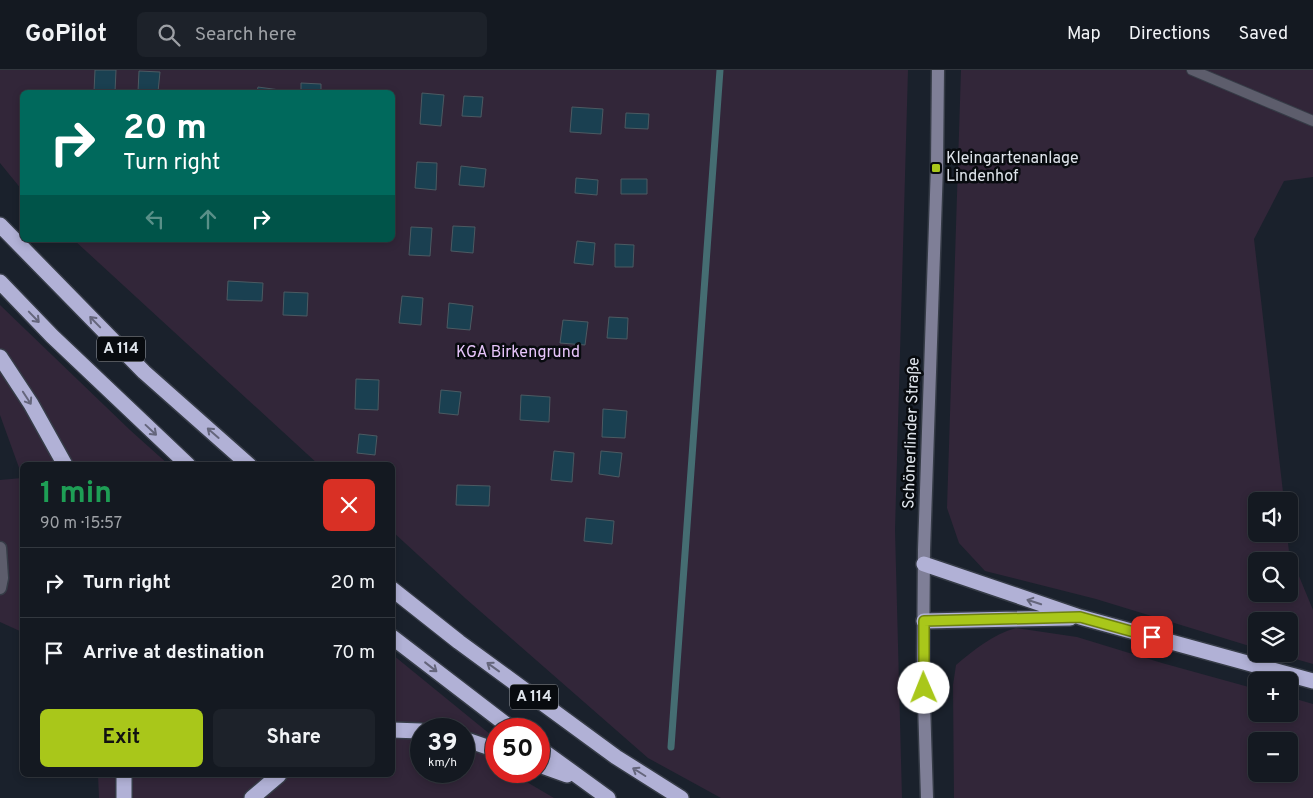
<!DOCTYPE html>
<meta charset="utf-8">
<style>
body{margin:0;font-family:Overpass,sans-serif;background:#1d222a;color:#f1f3f6;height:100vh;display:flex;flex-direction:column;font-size:19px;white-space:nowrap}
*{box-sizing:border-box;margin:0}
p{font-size:16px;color:#9da0a5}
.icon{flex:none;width:28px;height:28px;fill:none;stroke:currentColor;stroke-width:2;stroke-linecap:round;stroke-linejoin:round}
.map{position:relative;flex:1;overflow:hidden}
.sheet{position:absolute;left:20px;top:392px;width:375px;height:315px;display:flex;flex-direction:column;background:#141921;border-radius:8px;box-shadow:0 2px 8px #0003,0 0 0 1px #33383f}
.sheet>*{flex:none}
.guide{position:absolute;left:20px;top:20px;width:375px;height:152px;border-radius:8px;box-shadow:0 2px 8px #0003,0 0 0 1px #33383f;background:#00695c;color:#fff;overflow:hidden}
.tools{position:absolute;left:1248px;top:422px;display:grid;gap:10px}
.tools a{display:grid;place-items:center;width:50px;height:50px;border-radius:8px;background:#141921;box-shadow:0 2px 8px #0003,0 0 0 1px #33383f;font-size:25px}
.speed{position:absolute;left:410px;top:648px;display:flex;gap:10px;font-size:25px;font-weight:700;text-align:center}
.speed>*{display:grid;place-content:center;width:65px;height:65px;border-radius:50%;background:#141921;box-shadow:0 2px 8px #0003,0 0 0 1px #33383f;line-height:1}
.speed small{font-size:12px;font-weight:400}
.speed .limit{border:8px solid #d22;background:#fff;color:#111}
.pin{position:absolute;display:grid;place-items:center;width:42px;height:42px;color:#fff;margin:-21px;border-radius:10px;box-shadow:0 2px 8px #0006}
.me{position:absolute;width:55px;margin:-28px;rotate:359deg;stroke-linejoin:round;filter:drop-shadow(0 0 4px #0008)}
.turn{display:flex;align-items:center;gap:18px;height:105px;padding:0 20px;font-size:22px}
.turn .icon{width:65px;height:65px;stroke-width:2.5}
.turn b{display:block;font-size:35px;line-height:42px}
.lanes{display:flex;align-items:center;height:48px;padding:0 20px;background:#0003;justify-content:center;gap:25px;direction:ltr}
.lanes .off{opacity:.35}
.round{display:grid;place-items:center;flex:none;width:52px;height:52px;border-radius:8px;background:#1d222a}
.headline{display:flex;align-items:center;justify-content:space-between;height:85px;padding:0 20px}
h1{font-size:30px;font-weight:700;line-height:38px;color:#1e9e55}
.cta{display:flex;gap:10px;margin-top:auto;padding:10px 20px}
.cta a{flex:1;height:58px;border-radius:8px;background:#a9c71a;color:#111;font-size:20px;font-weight:700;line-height:58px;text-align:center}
.cta a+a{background:#1d222a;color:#f1f3f6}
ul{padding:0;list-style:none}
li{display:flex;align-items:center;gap:15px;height:70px;padding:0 20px;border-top:1px solid #33383f}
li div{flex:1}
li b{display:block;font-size:19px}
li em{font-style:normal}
header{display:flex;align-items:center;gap:30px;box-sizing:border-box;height:70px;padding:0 25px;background:#141921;border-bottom:1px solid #33383f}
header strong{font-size:24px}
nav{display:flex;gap:28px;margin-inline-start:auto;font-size:18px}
.search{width:350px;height:45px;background:#1d222a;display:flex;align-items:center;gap:12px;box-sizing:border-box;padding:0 18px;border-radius:8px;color:#9da0a5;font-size:19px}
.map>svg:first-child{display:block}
.green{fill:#322639;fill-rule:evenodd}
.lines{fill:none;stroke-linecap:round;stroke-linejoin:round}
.stream{stroke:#456d72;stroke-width:7}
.building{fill:#1a4051;stroke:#4c5a62}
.lane-casing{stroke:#363c47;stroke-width:12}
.street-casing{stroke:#363c47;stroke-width:15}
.secondary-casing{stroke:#363c47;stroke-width:15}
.highway-casing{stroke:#363c47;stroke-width:18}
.lane{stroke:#5d5d6c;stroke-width:10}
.street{stroke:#5d5d6c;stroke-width:12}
.secondary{stroke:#7f7f97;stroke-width:12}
.highway{stroke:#b1b1d6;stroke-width:15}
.oneway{stroke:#65667c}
.route-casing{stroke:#6e8111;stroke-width:12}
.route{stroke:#a9c71a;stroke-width:9}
.poi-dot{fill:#a9c71a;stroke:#080b0f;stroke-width:2}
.labels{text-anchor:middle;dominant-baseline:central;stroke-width:5;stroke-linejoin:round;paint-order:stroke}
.shield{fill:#080b0f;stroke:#9ea3a9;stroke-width:1}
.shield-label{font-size:15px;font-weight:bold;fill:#dfe4eb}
.poi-label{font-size:16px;fill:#dfe4eb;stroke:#080b0f;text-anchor:start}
.park-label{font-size:16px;fill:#e7c5fb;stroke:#080b0f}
.street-label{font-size:16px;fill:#dfe4eb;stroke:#080b0f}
</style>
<header>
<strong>GoPilot</strong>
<div class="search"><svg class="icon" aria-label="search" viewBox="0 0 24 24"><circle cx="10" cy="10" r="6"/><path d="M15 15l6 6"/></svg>Search here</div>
<nav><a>Map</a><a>Directions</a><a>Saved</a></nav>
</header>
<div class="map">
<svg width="1313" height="728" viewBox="0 0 1313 728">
<rect width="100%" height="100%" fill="#1a212c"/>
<path class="green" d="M0,0H908L895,460L902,728H721L648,688L465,528L393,462L392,395H319L74,170H392V22H22V120L0,93Z
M961,0H1313V107L1284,111L1254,169L1284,431H1256V464H1287L1289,482L1313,540V594L1278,584H1289V551H1256V578L1096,529L985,501L959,473L947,438ZM1256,491H1289V524H1256Z
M0,235L130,360L169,395H22V406L0,345Z
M22,408V562L0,552V410Z
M1016,558L1077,567L1162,593L1256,619V644H1289V627L1313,634V728H954L953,615L956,595C974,580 993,564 1016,558ZM1256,671H1289V704H1256Z
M393,585L496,669V701H508L554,728H99L98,705H392ZM421,659H464V701H421Z"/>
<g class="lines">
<path class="stream" d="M671,677L720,0"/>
</g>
<path class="building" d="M95,0H116L115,22H94Z
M139,1L160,2L158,22H138Z
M301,13L321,14V22H301Z
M258,17L280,20V22H257Z
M422,23L444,25L441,56L420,54Z
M464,26L483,27L481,47L462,46Z
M572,37L603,39L601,64L570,62Z
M626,43L649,44L648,59L625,58Z
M417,92L437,93L436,120L415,118Z
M461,96L486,99L484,117L459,115Z
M576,108L598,110L597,125L575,123Z
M621,109H647V124H621Z
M453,156L475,157L473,183L451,181Z
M411,157L432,158L430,186L409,185Z
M577,171L595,173L593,195L574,193Z
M615,174L634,175L633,197H615Z
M228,211L263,213L262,231L227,230Z
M284,222L308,223L307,246L283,245Z
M402,226L423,228L421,255L399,253Z
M449,233L473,236L470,260L447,258Z
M609,247L628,248L627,269L607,268Z
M563,250L588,252L585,275L560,273Z
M356,309L379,310L378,340L355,339Z
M441,320L461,322L458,345L439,343Z
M521,325L550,327L549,352L520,350Z
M603,339L627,341L625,368L602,367Z
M359,364L377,366L375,385L357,383Z
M554,381L574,383L572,412L551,410Z
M601,381L622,383L619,407L599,404Z
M457,415L490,416L489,436L456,435Z
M586,448L614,451L612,474L584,471Z"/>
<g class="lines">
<g class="lane-casing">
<path id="lane" d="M1192,0L1313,51"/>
</g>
<g class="street-casing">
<path id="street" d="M0,478L2,508L0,518"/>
</g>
<g class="secondary-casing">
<path id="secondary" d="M927,728L923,600L924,480L937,95L938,0"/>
</g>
<g class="highway-casing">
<path id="highway" d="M0,155L144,302L249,395
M0,212L52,266L188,395
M0,287L31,334L65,395
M924,494L1080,547L1313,611
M392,519L459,572L616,687L681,728
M924,551L1070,548
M392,567L512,659
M392,660L421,661
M464,669L496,680
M539,678L608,728
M539,695L567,705
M124,728V705
M252,728L279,705"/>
</g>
<use href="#lane" class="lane"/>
<use href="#street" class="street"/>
<use href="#secondary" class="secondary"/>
<use href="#highway" class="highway"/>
</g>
<defs><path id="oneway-shaft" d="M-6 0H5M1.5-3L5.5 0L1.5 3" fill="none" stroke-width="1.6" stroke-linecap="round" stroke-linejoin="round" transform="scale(1.25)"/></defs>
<g class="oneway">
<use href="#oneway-shaft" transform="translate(34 247) rotate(46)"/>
<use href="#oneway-shaft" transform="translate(95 252) rotate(-134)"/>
<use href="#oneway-shaft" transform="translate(27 328) rotate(57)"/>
<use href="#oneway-shaft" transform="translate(151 360) rotate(43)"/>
<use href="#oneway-shaft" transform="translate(213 363) rotate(-139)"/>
<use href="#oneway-shaft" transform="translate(1034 532) rotate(-162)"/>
<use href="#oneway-shaft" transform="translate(431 597) rotate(38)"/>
<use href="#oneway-shaft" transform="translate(493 597) rotate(-144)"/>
<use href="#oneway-shaft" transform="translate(639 702) rotate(-148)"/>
</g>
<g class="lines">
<g class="route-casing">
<path id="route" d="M924,618V551L1080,547L1152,567"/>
</g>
<use href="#route" class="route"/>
</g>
<rect class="poi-dot" x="931" y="93" width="10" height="10" rx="2.5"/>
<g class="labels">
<g class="shield">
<rect x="97" y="266.5" width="48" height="25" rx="4"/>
<rect x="510" y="614.5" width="48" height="25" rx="4"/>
</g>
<g class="shield-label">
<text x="121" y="279">A 114</text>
<text x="534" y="627">A 114</text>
</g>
<g class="poi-label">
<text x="946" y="89">Kleingartenanlage<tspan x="946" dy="18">Lindenhof</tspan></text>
</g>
<g class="park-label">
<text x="518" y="283">KGA Birkengrund</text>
</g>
<g class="street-label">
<text transform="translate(912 363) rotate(-88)">Schönerlinder Straße</text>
</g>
</g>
</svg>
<div class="tools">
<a><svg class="icon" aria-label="sound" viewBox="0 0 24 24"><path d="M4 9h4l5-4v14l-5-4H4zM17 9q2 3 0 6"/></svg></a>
<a><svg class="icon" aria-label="search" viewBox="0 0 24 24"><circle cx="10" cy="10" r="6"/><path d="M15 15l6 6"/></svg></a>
<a><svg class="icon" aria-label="layers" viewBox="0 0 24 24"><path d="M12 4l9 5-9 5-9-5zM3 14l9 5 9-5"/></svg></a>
<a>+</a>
<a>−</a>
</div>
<div class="speed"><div>39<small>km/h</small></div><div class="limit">50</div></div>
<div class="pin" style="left:1152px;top:567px;background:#d93025"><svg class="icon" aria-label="arrive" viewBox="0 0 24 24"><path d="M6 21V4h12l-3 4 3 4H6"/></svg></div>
<svg class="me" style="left:924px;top:618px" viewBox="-20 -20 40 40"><circle r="19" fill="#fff"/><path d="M0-13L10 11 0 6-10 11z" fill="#a9c71a"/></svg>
<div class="guide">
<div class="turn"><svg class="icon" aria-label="right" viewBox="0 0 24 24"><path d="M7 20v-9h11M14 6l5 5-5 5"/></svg><div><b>20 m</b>Turn right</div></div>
<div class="lanes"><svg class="icon off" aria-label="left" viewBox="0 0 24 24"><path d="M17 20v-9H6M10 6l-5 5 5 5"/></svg><svg class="icon off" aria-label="ahead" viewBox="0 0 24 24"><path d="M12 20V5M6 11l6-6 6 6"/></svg><svg class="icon" aria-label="right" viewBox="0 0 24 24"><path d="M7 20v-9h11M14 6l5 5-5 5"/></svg></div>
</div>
<section class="sheet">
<div class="headline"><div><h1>1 min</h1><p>90 m · 15:57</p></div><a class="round" style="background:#d93025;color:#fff"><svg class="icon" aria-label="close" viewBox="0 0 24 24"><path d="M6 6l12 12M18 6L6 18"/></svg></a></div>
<ul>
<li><svg class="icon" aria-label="right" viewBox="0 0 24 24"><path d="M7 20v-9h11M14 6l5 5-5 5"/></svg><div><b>Turn right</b></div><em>20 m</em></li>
<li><svg class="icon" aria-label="arrive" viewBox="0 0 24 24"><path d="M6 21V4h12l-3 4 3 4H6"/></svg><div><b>Arrive at destination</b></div><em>70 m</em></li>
</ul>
<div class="cta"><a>Exit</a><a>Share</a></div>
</section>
</div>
